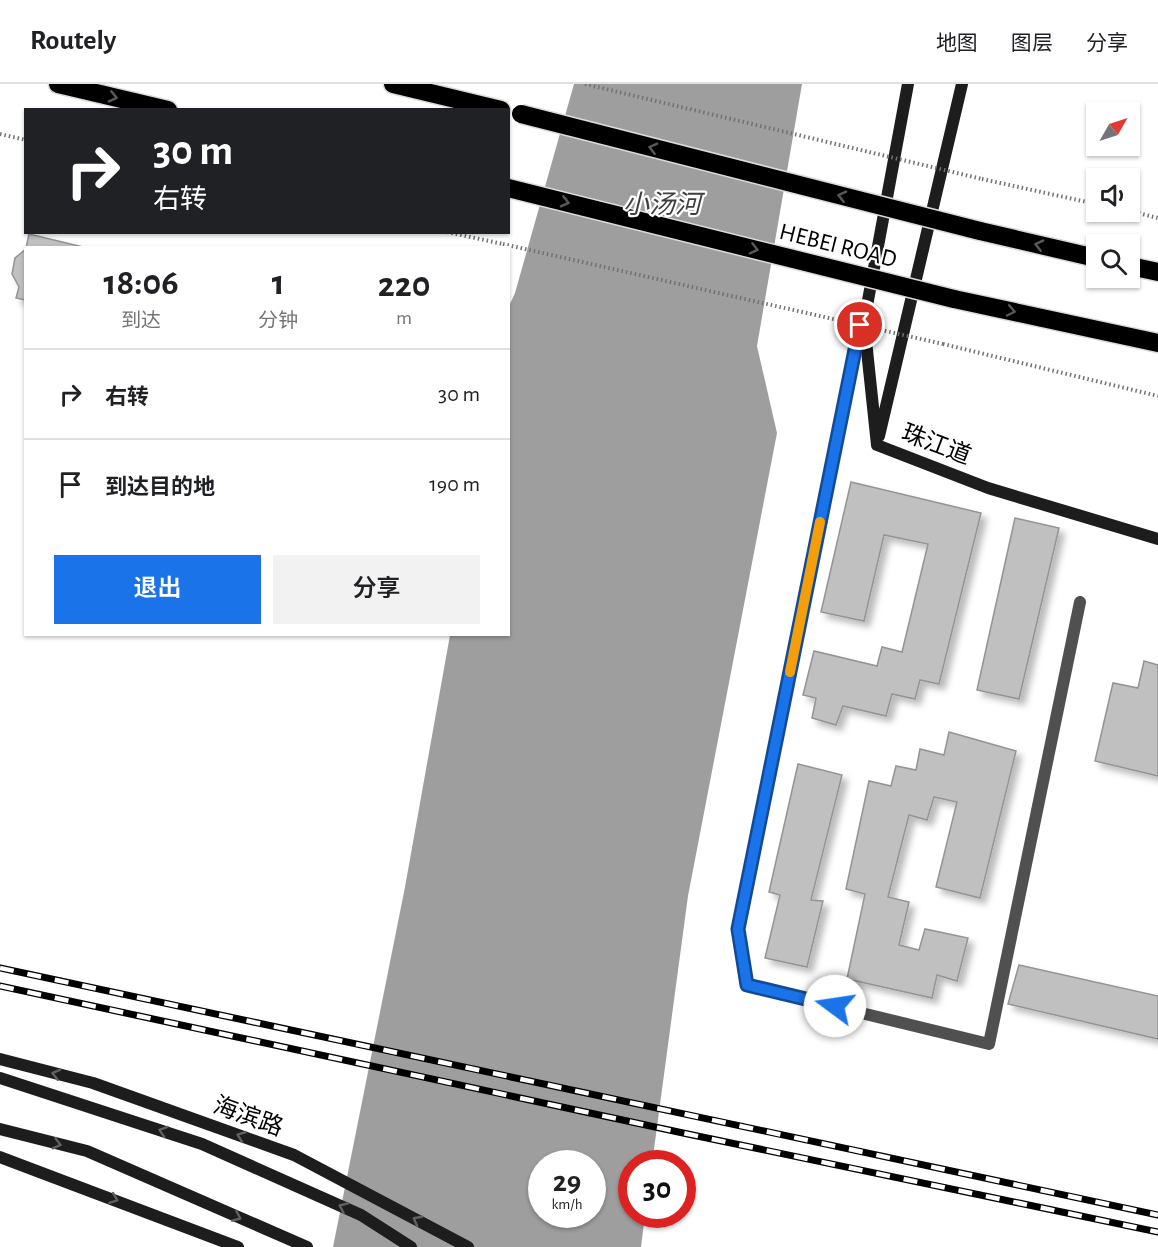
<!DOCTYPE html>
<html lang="zh">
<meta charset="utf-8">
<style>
body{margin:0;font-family:"Alegreya Sans","Noto Sans SC",sans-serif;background:#f2f2f2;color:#202124;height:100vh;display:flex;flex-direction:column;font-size:22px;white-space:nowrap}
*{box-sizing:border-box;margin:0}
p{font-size:20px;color:#757577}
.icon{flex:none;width:33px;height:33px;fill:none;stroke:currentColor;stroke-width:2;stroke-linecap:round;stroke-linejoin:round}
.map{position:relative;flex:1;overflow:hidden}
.side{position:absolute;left:24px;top:162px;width:486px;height:390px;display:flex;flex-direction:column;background:#fff;border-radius:0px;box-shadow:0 2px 4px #0004}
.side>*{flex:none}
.hud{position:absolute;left:24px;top:24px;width:486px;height:126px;border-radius:0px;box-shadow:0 2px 4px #0004;background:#202124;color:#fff;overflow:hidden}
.needle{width:39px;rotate:51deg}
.tools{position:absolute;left:1086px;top:18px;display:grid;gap:12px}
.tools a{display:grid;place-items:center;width:54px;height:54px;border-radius:0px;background:#fff;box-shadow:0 2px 4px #0004;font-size:30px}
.speed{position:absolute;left:528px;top:1066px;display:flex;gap:12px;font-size:30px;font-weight:700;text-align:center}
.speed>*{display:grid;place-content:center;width:78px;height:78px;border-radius:50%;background:#fff;box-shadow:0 2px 4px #0004;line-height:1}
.speed small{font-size:15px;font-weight:400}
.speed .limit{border:9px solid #d22;background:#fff;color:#111}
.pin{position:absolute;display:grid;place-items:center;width:51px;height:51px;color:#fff;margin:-26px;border:3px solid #fff;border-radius:50%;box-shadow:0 2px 6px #0007}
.me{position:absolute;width:66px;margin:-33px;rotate:284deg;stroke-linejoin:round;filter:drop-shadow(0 0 4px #0008)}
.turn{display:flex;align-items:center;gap:21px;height:126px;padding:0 30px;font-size:27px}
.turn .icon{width:78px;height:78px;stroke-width:2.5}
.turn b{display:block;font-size:42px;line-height:51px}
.eta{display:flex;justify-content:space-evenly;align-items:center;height:102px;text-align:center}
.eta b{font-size:36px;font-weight:600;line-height:42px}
.button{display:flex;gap:12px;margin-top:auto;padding:12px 30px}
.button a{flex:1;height:69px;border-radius:0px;background:#1a73e8;color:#fff;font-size:24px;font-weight:600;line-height:69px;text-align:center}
.button a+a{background:#f2f2f2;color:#202124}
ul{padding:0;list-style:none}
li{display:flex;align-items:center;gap:18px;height:90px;padding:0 30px;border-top:2px solid #e0e0e0}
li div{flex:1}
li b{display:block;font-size:22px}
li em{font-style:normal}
header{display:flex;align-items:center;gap:36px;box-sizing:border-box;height:84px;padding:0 30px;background:#fff;border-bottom:2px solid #e0e0e0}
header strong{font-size:28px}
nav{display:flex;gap:33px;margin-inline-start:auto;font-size:21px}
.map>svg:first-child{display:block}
.water{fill:#9e9e9e;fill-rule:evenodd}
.building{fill:#c0c0c0;stroke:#949494;stroke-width:1.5;filter:url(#shadow)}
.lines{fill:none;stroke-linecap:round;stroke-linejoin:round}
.highway-casing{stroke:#dbdbdb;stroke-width:21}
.path{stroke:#727272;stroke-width:4;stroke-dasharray:1.5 3;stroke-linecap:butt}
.street{stroke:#505050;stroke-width:12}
.secondary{stroke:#1d1d1d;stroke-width:12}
.highway{stroke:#000;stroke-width:18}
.rail-casing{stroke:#000;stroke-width:7}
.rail{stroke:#fff;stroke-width:4.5;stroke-dasharray:14;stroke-linecap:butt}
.highway-bridge-casing{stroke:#dbdbdb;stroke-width:21;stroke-linecap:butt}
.path-bridge{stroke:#727272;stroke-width:4;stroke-dasharray:1.5 3;stroke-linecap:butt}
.highway-bridge{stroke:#000;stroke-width:18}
.oneway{stroke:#595959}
.oneway2{stroke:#616161}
.route-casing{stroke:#114b97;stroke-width:15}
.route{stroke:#1a73e8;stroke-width:10}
.slow{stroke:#f59e0b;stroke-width:10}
.labels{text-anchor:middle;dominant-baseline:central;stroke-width:4.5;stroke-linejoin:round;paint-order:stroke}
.street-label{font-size:24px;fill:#000;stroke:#fff}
.water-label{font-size:26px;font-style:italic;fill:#3f3f3f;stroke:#fff}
</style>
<header>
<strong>Routely</strong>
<nav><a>地图</a><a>图层</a><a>分享</a></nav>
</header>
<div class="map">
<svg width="1158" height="1163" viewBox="0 0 1158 1163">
<defs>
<filter id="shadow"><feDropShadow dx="5.5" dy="5.5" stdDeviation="3" flood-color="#0004"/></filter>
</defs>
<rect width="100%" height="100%" fill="#fff"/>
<path class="water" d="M574,0H802L757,262L777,349L688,812L652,1080H632V1131H645L641,1163H333L405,803L450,551L508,550L509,222L515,209ZM542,1080H592V1131H542Z"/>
<path class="building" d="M29,150L87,164H26Z
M26,165V216L16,214L19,203L12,190L15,174Z
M851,398L981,429L939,600L920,596L915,615L892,610L886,632L843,622L836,641L812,634L816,614L803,611L814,567L877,582L882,563L902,568L928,460L884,451L864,537L821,528Z
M1015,434L1059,444L1019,615L977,606Z
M1144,577L1158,581V692L1095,677L1113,599L1138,604Z
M949,648L1016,667L980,814L936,803L957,718L934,713L927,736L909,731L888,813L909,818L899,861L919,866L925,845L968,854L957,897L937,891L932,914L847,895L865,810L846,805L869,697L891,702L896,682L916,686L920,665L944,671Z
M798,680L842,691L811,816L823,817L807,883L765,874L780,811L769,808Z
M1019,881L1158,912V955L1008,920Z"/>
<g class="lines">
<g class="highway-casing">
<path id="highway" d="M58,0L168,26
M393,0L501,26
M980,147L1096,174
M1130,182L1158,188
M954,215L1158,259"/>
</g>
<path class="path" d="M0,50L26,56
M982,95L1096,120
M1130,127L1158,134
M447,148L503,160
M943,260L1158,312"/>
<path class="street" d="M860,241L738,845L746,901L989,960L1080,518"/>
<path class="secondary" d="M908,0L864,238L877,361L988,404L1158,455
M879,352L962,0
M0,975L93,999L294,1071L468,1163
M0,994L202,1060L361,1131L411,1163
M0,1045L87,1067L307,1163
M0,1073L238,1163"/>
<use href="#highway" class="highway"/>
<g class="rail-casing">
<path id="rail" d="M0,884L1158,1131
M0,902L683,1049L1158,1148"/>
</g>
<use href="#rail" class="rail"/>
<g class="highway-bridge-casing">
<path id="highway-bridge" d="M521,30L980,147
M508,104L954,215"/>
</g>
<path class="path-bridge" d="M585,0L982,95
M503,160L943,260"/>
<use href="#highway-bridge" class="highway-bridge"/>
</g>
<defs><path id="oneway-chevron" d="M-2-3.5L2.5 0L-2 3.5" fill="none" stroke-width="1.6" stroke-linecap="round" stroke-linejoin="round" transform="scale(1.5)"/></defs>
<g class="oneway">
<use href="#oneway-chevron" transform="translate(113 13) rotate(13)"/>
<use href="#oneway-chevron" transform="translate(653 64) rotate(-166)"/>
<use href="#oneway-chevron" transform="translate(842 112) rotate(-166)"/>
<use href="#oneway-chevron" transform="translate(565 118) rotate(14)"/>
<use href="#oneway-chevron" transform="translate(1039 161) rotate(-167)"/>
<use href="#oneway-chevron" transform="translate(754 165) rotate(14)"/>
<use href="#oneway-chevron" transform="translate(1011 227) rotate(12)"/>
</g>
<g class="oneway2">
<use href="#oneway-chevron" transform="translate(56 990) rotate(-166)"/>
<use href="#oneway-chevron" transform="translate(163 1047) rotate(-162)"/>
<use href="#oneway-chevron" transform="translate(241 1052) rotate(-160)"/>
<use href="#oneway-chevron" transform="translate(57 1060) rotate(15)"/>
<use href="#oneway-chevron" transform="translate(114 1115) rotate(21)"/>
<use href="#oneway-chevron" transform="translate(343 1123) rotate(-156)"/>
<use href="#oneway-chevron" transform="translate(237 1133) rotate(23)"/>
<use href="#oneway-chevron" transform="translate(417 1136) rotate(-152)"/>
</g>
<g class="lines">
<g class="route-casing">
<path id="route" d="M835,922L747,901L738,845L860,241"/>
</g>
<use href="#route" class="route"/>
<path class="slow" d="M790,588L820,438"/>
</g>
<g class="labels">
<g class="street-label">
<text transform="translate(838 162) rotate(14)">HEBEI ROAD</text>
<text transform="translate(936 361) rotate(21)">珠江道</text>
<text transform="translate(248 1033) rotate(20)">海滨路</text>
</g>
<g class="water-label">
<text x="662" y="121">小汤河</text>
</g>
</g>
</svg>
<div class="tools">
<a><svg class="needle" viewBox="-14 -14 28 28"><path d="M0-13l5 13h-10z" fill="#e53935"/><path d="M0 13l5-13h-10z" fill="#757577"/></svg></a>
<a><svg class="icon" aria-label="sound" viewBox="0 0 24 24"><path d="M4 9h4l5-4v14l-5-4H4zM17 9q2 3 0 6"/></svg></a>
<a><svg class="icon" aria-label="search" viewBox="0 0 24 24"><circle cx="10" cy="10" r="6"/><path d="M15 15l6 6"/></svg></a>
</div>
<div class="speed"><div>29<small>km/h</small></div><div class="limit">30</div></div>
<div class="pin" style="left:860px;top:241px;background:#d93025"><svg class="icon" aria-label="arrive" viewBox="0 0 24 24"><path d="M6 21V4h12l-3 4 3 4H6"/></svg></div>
<svg class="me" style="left:835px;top:922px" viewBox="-20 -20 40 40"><circle r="19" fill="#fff"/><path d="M0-13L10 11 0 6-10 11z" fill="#1a73e8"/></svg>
<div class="hud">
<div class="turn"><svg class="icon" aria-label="right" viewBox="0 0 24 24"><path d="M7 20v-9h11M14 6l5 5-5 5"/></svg><div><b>30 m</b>右转</div></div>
</div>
<section class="side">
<div class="eta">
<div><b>18:06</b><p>到达</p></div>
<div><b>1</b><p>分钟</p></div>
<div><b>220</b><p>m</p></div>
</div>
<ul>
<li><svg class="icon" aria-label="right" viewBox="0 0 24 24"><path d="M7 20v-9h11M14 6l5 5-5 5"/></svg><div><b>右转</b></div><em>30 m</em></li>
<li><svg class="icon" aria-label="arrive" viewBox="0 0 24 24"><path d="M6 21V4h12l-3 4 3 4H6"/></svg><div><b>到达目的地</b></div><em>190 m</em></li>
</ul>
<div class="button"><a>退出</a><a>分享</a></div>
</section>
</div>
